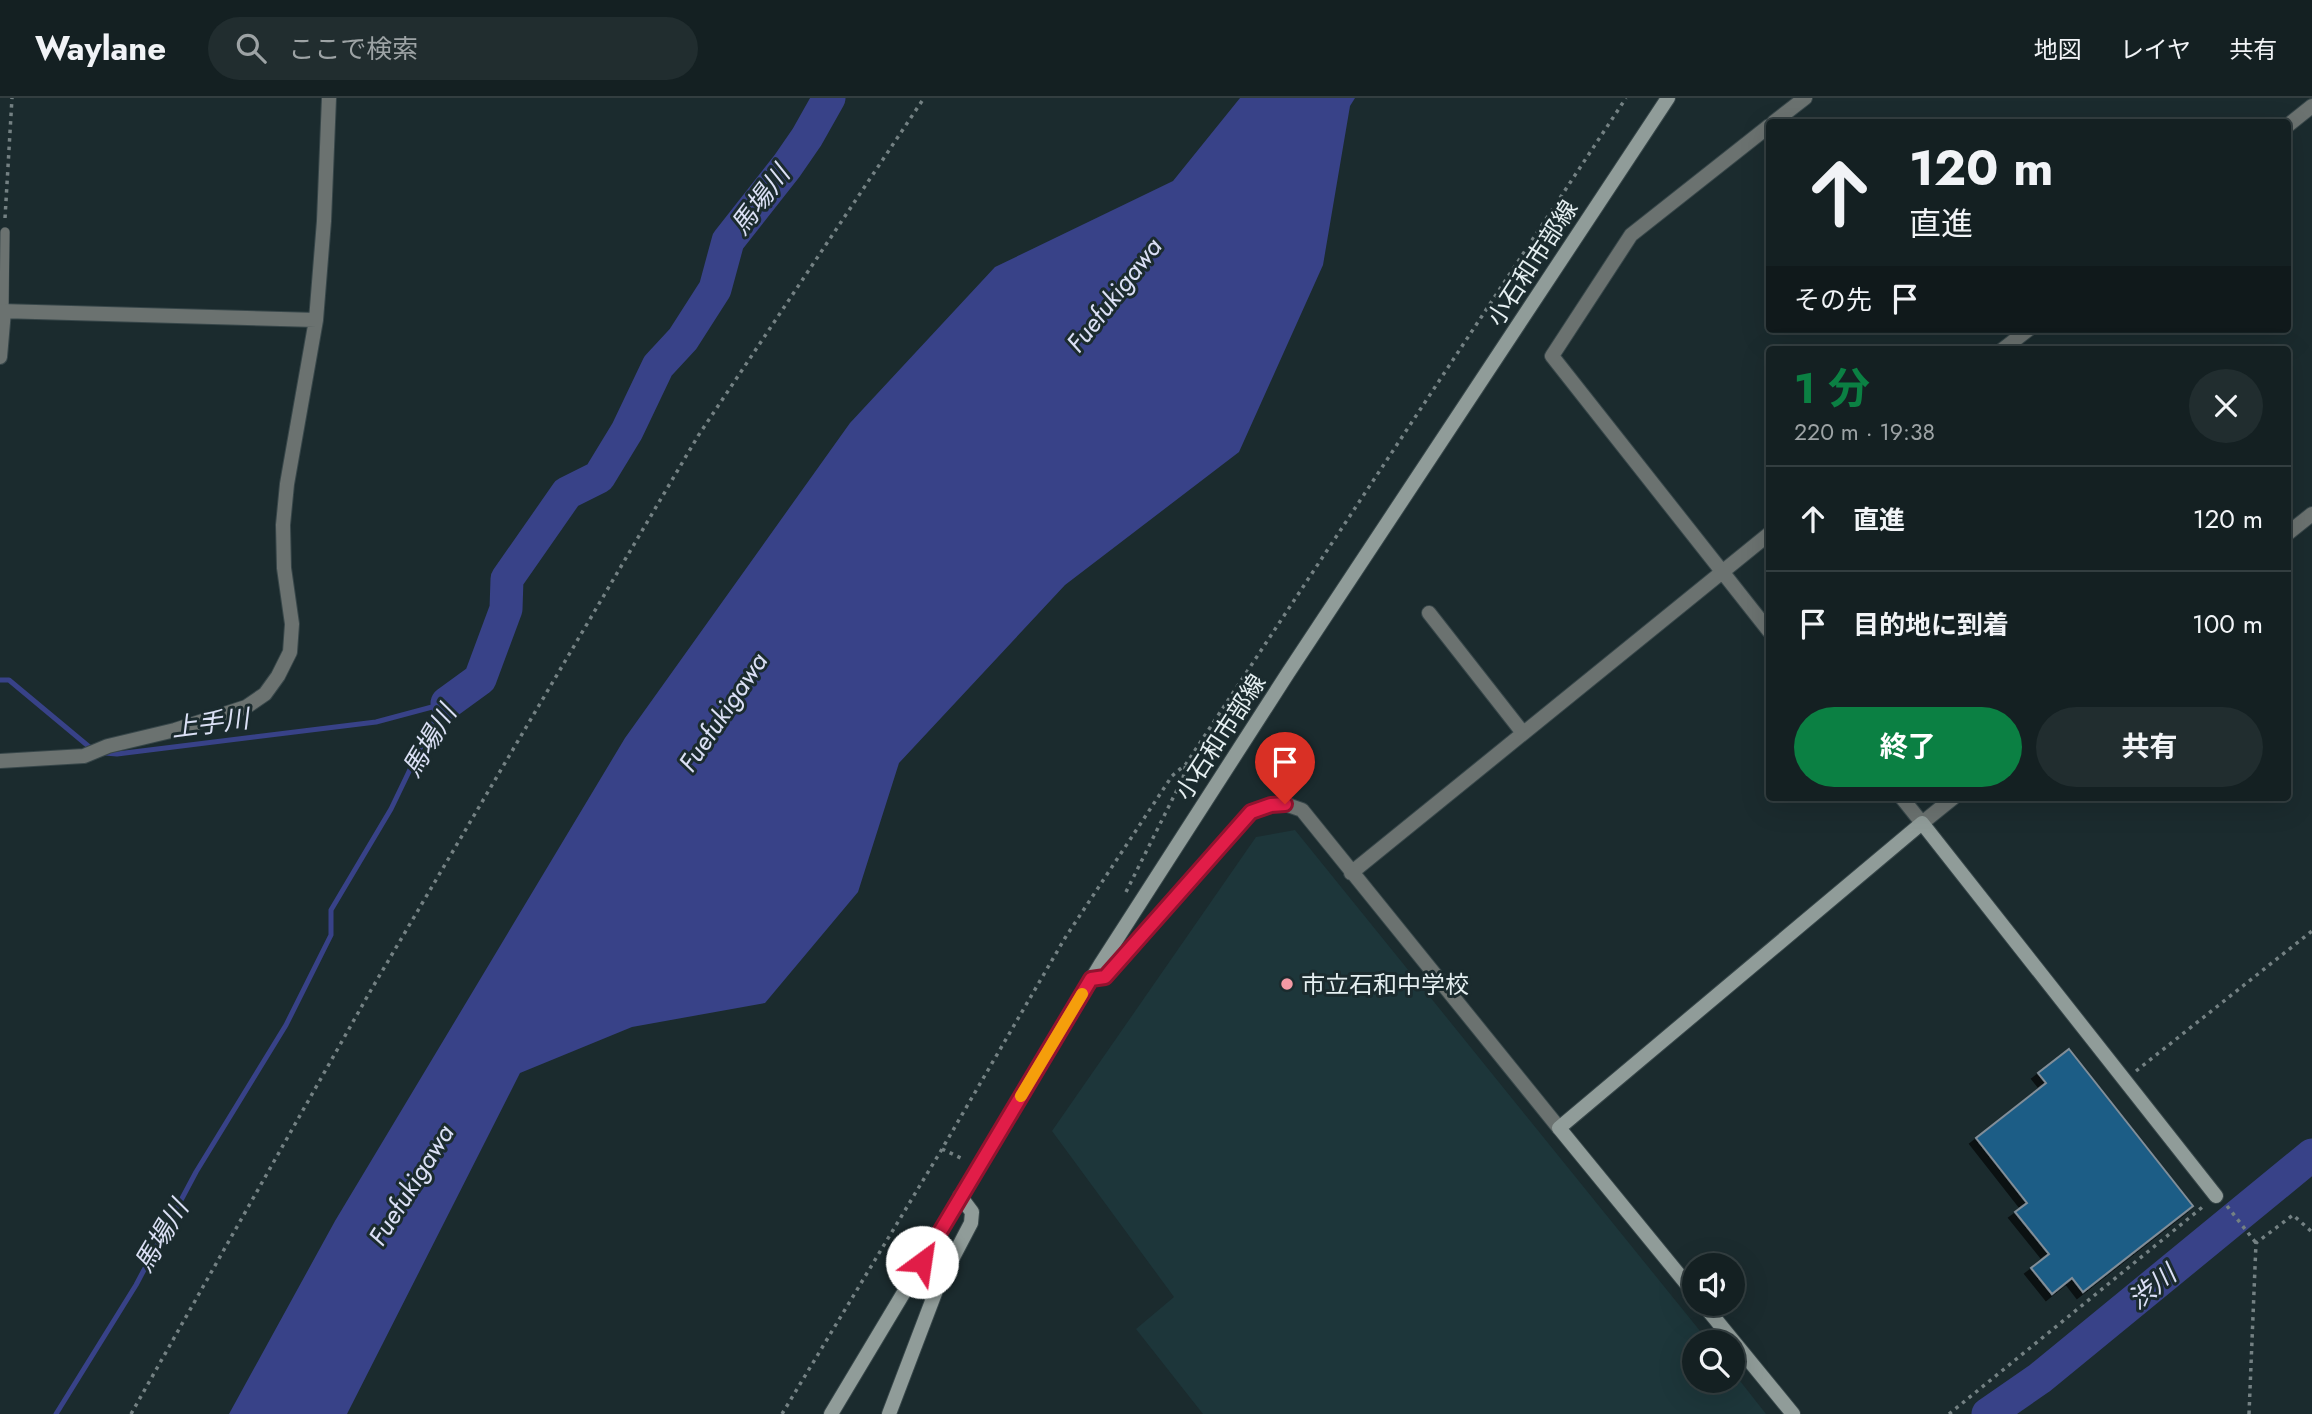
<!DOCTYPE html>
<html lang="ja">
<head>
<meta charset="utf-8">
<style>
  body { margin:0; font-family:Jost,"Noto Sans JP",sans-serif; background:#212d2f; color:#f1f3f6; height:100vh; display:flex; flex-direction:column; font-size:26px; white-space:nowrap }
  * { box-sizing:border-box; margin:0 }
  p { font-size:23px; color:#9da3a5 }
  .icon { flex:none; width:38px; height:38px; fill:none; stroke:currentColor; stroke-width:2; stroke-linecap:round; stroke-linejoin:round }
  .map { position:relative; flex:1; overflow:hidden }
  .drawer { position:absolute; left:1766px; top:248px; width:525px; height:455px; display:flex; flex-direction:column; background:#142022; border-radius:7px; box-shadow:0 7px 28px #0002,0 0 0 2px #333e40 }
  .drawer>* { flex:none }
  .hud { position:absolute; left:1766px; top:21px; width:525px; height:214px; border-radius:7px; box-shadow:0 7px 28px #0002,0 0 0 2px #333e40; background:#142022; color:#f1f3f6; overflow:hidden }
  .tools { position:absolute; left:1682px; top:1155px; display:grid; gap:14px }
  .tools a { display:grid; place-items:center; width:63px; height:63px; border-radius:50%; background:#142022; box-shadow:0 7px 28px #0002,0 0 0 2px #333e40; font-size:35px }
  .pin { position:absolute; display:grid; place-items:center; width:60px; height:60px; color:#fff; margin:-72px -30px; border-radius:50% 50% 50% 0; rotate:-45deg; box-shadow:0 0 7px #0007 }
  .pin .icon { rotate:45deg }
  .me { position:absolute; width:77px; margin:-38px; rotate:31deg; stroke-linejoin:round; filter:drop-shadow(0 0 5px #0008) }
  .turn { display:flex; align-items:center; gap:24px; height:147px; padding:0 28px; font-size:32px }
  .turn .icon { width:91px; height:91px; stroke-width:2.5 }
  .turn b { display:block; font-size:49px; line-height:60px }
  .then { display:flex; align-items:center; height:66px; padding:0 28px; background:#0003; gap:14px; font-size:26px }
  .round { display:grid; place-items:center; flex:none; width:74px; height:74px; border-radius:37px; background:#212d2f }
  .headline { display:flex; align-items:center; justify-content:space-between; height:119px; padding:0 28px }
  h1 { font-size:42px; font-weight:700; line-height:52px; color:#0b8043 }
  .button { display:flex; gap:14px; margin-top:auto; padding:14px 28px }
  .button a { flex:1; height:80px; border-radius:42px; background:#0b8043; color:#fff; font-size:28px; font-weight:700; line-height:80px; text-align:center }
  .button a+a { background:#212d2f; color:#f1f3f6 }
  ul { padding:0; list-style:none }
  li { display:flex; align-items:center; gap:21px; height:105px; padding:0 28px; border-top:2px solid #333e40 }
  li div { flex:1 }
  li b { display:block; font-size:26px }
  li em { font-style:normal }
  header { display:flex; align-items:center; gap:42px; box-sizing:border-box; height:98px; padding:0 35px; background:#142022; border-bottom:2px solid #333e40 }
  header strong { font-size:33px }
  nav { display:flex; gap:38px; margin-inline-start:auto; font-size:24px }
  .search { width:490px; height:63px; background:#212d2f; display:flex; align-items:center; gap:18px; box-sizing:border-box; padding:0 24px; border-radius:38px; color:#9da3a5; font-size:26px }
  .map>svg:first-child { display:block }
  .built { fill:#1d363a }
  .water { fill:#384288 }
  .lines { fill:none; stroke-linecap:round; stroke-linejoin:round }
  .stream { stroke:#384288; stroke-width:5 }
  .river { stroke:#384288; stroke-width:33 }
  .building { fill:#1c5d86; stroke:#818e99; stroke-width:2; filter:url(#shadow) }
  .lane-casing { stroke:#374649; stroke-width:10 }
  .street-casing { stroke:#374649; stroke-width:16 }
  .secondary-casing { stroke:#374649; stroke-width:16 }
  .path { stroke:#748183; stroke-width:3.5; stroke-dasharray:3.5 5; stroke-linecap:butt }
  .lane { stroke:#6b7270; stroke-width:9 }
  .street { stroke:#6b7270; stroke-width:14 }
  .secondary { stroke:#909c99; stroke-width:14 }
  .route-casing { stroke:#92132f; stroke-width:18 }
  .route { stroke:#e11d48; stroke-width:12 }
  .slow { stroke:#f59e0b; stroke-width:12 }
  .poi-dot { fill:#f49aa5; stroke:#1b2b2e; stroke-width:2.5 }
  .labels { text-anchor:middle; dominant-baseline:central; stroke-width:6; stroke-linejoin:round; paint-order:stroke }
  .street-label { font-size:24px; fill:#e5eff1; stroke:#1b2b2e }
  .poi-label { font-size:24px; fill:#e5eff1; stroke:#1b2b2e; text-anchor:start }
  .water-label { font-size:26px; font-style:italic; fill:#dbe0f5; stroke:#1b2b2e }
</style>
</head>
<body>
<header>
<strong>Waylane</strong>
<div class="search"><svg class="icon" aria-label="search" viewBox="0 0 24 24"><circle cx="10" cy="10" r="6"/><path d="M15 15l6 6"/></svg>ここで検索</div>
<nav><a>地図</a><a>レイヤ</a><a>共有</a></nav>
</header>
<div class="map">
<svg width="2312" height="1316" viewBox="0 0 2312 1316">
  <defs>
    <filter id="shadow"><feDropShadow dx="-6" dy="6" stdDeviation="0" flood-color="#0009"/></filter>
  </defs>
  <rect width="100%" height="100%" fill="#1b2b2e"/>
  <!-- built -->
  <path class="built" d="M1295,732l414,512h-15v39h38l1,-9 33,42h-563l-67,-85 38,-32 -122,-166 204,-294z"/>
  <!-- water -->
  <path class="water" d="M1240,0h115l-5,8 -27,159 -84,187 -174,133 -166,178 -41,129 -93,111 -133,24 -112,46 -173,341h-118l106,-193 290,-483 225,-315 145,-156 178,-86z"/>
  <g class="lines">
    <!-- stream -->
    <path class="stream" d="M0,582h9l84,70
      M105,655l12,1 259,-32 71,-19
      M56,1316l80,-129 60,-113 90,-147 45,-90v-25l60,-101 38,-79 18,-27"/>
    <!-- river -->
    <path class="river" d="M447,605l33,-24 26,-70 1,-30 60,-86 32,-16 28,-46 31,-65 25,-27 32,-50 13,-48 59,-75 20,-29 22,-39
      M1988,1316l52,-36 272,-223"/>
  </g>
  <!-- building -->
  <path class="building" d="M2069,951l124,157 -110,86 -11,-14 -20,16 -21,-26 18,-14 -34,-42 12,-9 -51,-65 70,-55 -8,-10z"/>
  <g class="lines">
    <defs>
      <path id="lane" d="M4,213l1,-79
        M1091,881l14,-2 146,-165 20,-7"/>
      <path id="street" d="M1774,24l31,-24
        M1769,28l-138,109 -79,121 217,275
        M2287,28l25,-20
        M0,213l316,9
        M2002,252l27,-21
        M0,259l4,-46
        M2287,436l25,-20
        M1429,515l94,120
        M0,663l84,-5 24,-10 67,-16 71,-23 19,-13 13,-18 12,-24 2,-28 -8,-56 -1,-43 4,-41 29,-164 8,-99 5,-123
        M1902,700l20,25 31,-25
        M1271,707l14,-1 17,6 257,318
        M1351,775l418,-339"/>
      <path id="secondary" d="M1694,1195l-135,-165 363,-305 294,373
        M1703,1206l90,110
        M831,1316l269,-449 188,-292 380,-575
        M889,1316l48,-126 34,-65 1,-11 -12,-16"/>
    </defs>
    <!-- lane casing -->
    <use href="#lane" class="lane-casing"/>
    <!-- street casing -->
    <use href="#street" class="street-casing"/>
    <!-- secondary casing -->
    <use href="#secondary" class="secondary-casing"/>
    <!-- path -->
    <path class="path" d="M5,120l7,-120
      M1126,794l57,-114 3,-14
      M2136,973l176,-140
      M942,1051l23,11
      M2227,1108l29,37
      M131,1316l240,-424 327,-554 226,-338
      M782,1316l160,-265 123,-211 107,-162 14,-12 440,-666
      M1949,1316l256,-209
      M2249,1316l7,-171 37,-28 19,17"/>
    <!-- lane -->
    <use href="#lane" class="lane"/>
    <!-- street -->
    <use href="#street" class="street"/>
    <!-- secondary -->
    <use href="#secondary" class="secondary"/>
  </g>
  <g class="lines">
    <defs>
      <path id="route" d="M922,1164l169,-283 14,-2 146,-165 20,-7 14,-1"/>
    </defs>
    <!-- route casing -->
    <use href="#route" class="route-casing"/>
    <!-- route -->
    <use href="#route" class="route"/>
    <!-- slow -->
    <path class="slow" d="M1021,998l61,-102"/>
  </g>
  <!-- markers -->
  <circle class="poi-dot" cx="1287" cy="886" r="7"/>
  <g class="labels">
    <!-- street labels -->
    <g class="street-label">
      <text transform="translate(1532 165) rotate(-57)">小石和市部線</text>
      <text transform="translate(1220 639) rotate(-57)">小石和市部線</text>
    </g>
    <!-- poi labels -->
    <g class="poi-label">
      <text x="1301" y="886">市立石和中学校</text>
    </g>
    <!-- water labels -->
    <g class="water-label">
      <text transform="translate(760 102) rotate(-53)">馬場川</text>
      <text transform="translate(1114 197) rotate(-52)">Fuefukigawa</text>
      <text transform="translate(723 614) rotate(-56)">Fuefukigawa</text>
      <text transform="translate(210 625) rotate(-7)">上手川</text>
      <text transform="translate(429 643) rotate(-59)">馬場川</text>
      <text transform="translate(411 1087) rotate(-58)">Fuefukigawa</text>
      <text transform="translate(161 1138) rotate(-59)">馬場川</text>
      <text transform="translate(2152 1189) rotate(-39)">渋川</text>
    </g>
  </g>
</svg>
<div class="tools">
<a><svg class="icon" aria-label="sound" viewBox="0 0 24 24"><path d="M4 9h4l5-4v14l-5-4H4zM17 9q2 3 0 6"/></svg></a>
<a><svg class="icon" aria-label="search" viewBox="0 0 24 24"><circle cx="10" cy="10" r="6"/><path d="M15 15l6 6"/></svg></a>
</div>
<div class="pin" style="left:1285px;top:706px;background:#d93025"><svg class="icon" aria-label="arrive" viewBox="0 0 24 24"><path d="M6 21V4h12l-3 4 3 4H6"/></svg></div>
<svg class="me" style="left:922px;top:1164px" viewBox="-20 -20 40 40"><circle r="19" fill="#fff"/><path d="M0-13L10 11 0 6-10 11z" fill="#e11d48"/></svg>
<div class="hud">
<div class="turn"><svg class="icon" aria-label="ahead" viewBox="0 0 24 24"><path d="M12 20V5M6 11l6-6 6 6"/></svg><div><b>120 m</b>直進</div></div>
<div class="then">その先<svg class="icon" aria-label="arrive" viewBox="0 0 24 24"><path d="M6 21V4h12l-3 4 3 4H6"/></svg></div>
</div>
<section class="drawer">
<div class="headline"><div><h1>1 分</h1><p>220 m · 19:38</p></div><a class="round"><svg class="icon" aria-label="close" viewBox="0 0 24 24"><path d="M6 6l12 12M18 6L6 18"/></svg></a></div>
<ul>
<li><svg class="icon" aria-label="ahead" viewBox="0 0 24 24"><path d="M12 20V5M6 11l6-6 6 6"/></svg><div><b>直進</b></div><em>120 m</em></li>
<li><svg class="icon" aria-label="arrive" viewBox="0 0 24 24"><path d="M6 21V4h12l-3 4 3 4H6"/></svg><div><b>目的地に到着</b></div><em>100 m</em></li>
</ul>
<div class="button"><a>終了</a><a>共有</a></div>
</section>
</div>
</body>
</html>
